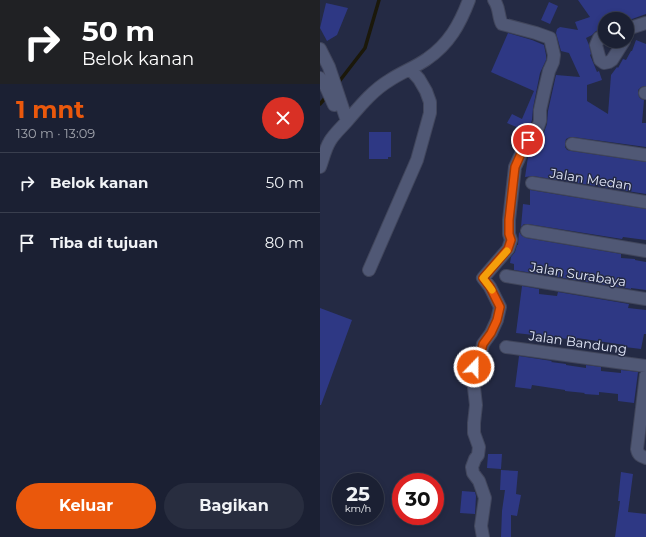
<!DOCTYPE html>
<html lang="id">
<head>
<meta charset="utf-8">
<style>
  body { margin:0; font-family:Montserrat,sans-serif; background:#282d3f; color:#f1f3f6; height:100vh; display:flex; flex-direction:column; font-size:15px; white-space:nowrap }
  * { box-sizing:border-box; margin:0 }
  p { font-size:13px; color:#a0a3ac }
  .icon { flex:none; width:22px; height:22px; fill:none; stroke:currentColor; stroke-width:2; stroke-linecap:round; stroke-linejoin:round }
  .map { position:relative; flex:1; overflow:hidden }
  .sheet { display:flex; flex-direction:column; background:#1b2033; width:320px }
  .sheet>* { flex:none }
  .guide { background:#202124; color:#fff; overflow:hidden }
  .fabs { position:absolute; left:278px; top:12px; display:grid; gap:8px }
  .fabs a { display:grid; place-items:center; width:36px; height:36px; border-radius:50%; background:#1b2033; box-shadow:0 2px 6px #0003,0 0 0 1px #393e4e; font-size:20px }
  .speed { position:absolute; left:12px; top:473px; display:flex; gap:8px; font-size:20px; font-weight:700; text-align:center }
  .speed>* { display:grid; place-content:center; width:52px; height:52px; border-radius:50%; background:#1b2033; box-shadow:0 2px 6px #0003,0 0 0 1px #393e4e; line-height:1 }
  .speed small { font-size:10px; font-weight:400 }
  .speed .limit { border:6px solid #d22; background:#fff; color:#111 }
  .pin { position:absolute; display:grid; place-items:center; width:34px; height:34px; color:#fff; margin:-17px; border:2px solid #fff; border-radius:50%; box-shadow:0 1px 4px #0007 }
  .me { position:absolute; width:44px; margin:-22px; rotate:22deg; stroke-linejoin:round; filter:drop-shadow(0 0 3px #0008) }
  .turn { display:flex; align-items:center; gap:14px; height:84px; padding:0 16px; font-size:18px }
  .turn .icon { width:52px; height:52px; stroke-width:2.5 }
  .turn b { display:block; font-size:28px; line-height:34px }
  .round { display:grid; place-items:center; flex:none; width:42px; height:42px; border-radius:21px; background:#282d3f }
  .headline { display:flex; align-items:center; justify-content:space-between; height:68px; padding:0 16px }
  h1 { font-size:24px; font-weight:700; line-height:30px; color:#ea580c }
  .button { display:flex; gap:8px; margin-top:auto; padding:8px 16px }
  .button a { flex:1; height:46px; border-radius:24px; background:#ea580c; color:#fff; font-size:16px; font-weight:700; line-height:46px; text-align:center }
  .button a+a { background:#282d3f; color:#f1f3f6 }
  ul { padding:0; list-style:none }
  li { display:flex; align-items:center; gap:12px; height:60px; padding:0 16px; border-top:1px solid #393e4e }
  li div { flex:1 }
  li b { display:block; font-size:15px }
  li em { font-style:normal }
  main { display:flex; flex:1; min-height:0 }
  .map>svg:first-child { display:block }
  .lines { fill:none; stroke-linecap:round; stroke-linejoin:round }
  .stream { stroke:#1b180a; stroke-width:3.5 }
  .building { fill:#2e3884 }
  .minor-casing { stroke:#41465c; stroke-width:14 }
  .minor { stroke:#505875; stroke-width:12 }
  .route-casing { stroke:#983908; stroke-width:10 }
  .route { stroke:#ea580c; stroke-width:7 }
  .slow { stroke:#f59e0b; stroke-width:7 }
  .labels { text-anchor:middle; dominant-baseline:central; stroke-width:3; stroke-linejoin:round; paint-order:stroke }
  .street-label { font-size:13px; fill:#e4e9fb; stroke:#242a44 }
</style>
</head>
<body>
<main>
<section class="sheet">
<div class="guide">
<div class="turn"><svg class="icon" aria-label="right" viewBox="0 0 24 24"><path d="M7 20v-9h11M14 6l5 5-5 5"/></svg><div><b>50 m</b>Belok kanan</div></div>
</div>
<div class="headline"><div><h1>1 mnt</h1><p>130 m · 13:09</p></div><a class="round" style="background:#d93025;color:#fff"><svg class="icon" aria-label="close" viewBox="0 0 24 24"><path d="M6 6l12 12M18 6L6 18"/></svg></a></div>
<ul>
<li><svg class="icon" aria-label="right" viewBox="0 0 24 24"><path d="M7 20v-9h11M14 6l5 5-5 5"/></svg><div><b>Belok kanan</b></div><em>50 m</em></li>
<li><svg class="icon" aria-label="arrive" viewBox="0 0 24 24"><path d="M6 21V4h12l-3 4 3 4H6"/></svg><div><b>Tiba di tujuan</b></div><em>80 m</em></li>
</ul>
<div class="button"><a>Keluar</a><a>Bagikan</a></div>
</section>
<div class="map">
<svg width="326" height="537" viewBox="0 0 326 537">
  <rect width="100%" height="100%" fill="#242a44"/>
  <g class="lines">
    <!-- stream -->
    <path class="stream" d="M18,83l27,-35 14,-48
      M0,104l7,-8"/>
  </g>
  <!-- building -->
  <path class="building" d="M258,0h68v14l-14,5h-27v9l-9,3 -4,4 -6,3 3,7 2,9 -1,1 7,17 2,-1 3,9 -15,5v16l21,13 3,-39 6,-8 1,1 5,-9 3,1 5,-9h1l4,-11 10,4v42l-5,1 -3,3v3l1,4 2,2 3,1 -2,23h4v24l-73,-10h-3l-4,2 -1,4v4l2,3 4,1 75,11v32l-113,-18 -8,1 3,-20 6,-13 6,-3 2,-3 5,-14 1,-13 8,-36 24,2 -11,-24 -8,-2 -5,-18 1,-4 3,-2 18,3 -3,-8 15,-5z
    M229,2l9,4 -8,18 -9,-4z
    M6,3l22,5 -11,27 -10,6 -7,-13z
    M188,33l24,7 12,5 2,10v5l-6,13 -7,35 -1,12 -3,9 -3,2 -19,-8 5,-9 10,5 12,-28 -43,-19z
    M49,132h22v25h-3v2h-19z
    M210,190l116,19v31l-23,-3 -1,2 -94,-15h-4l-3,3 2,-23 7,1z
    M199,232l3,4 4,2 95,16v4l14,1v1l11,2v28l-15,-2v1l-117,-19v-6l-4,-1 1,-6 4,-5 2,-7h1z
    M202,286l17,3v5l18,2 1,-4 71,12 -1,4 18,2v24h-2l-3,15 -16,-2v-2l-48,-7v2l-61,-7z
    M0,308l32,12 -31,85h-1z
    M199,356l33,5 -1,1 15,2v1l20,3v-3l15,2v4l20,2v-3l17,2 -4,31 -16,-2v-7l-19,-2v3l-15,-1 1,-1 -20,-2v-1l-33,-5 -1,4 -16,-2z
    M168,454h14l-1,15 -14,-1z
    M181,470l17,1 -2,23 5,1 -4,21 -6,-1v22h-10l1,-26 3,-21h-5z
    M301,472l12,2 -5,38 18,2v23h-31l5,-36h-2z
    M142,491l13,1 1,4 -1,18 -15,-1z"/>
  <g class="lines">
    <defs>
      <path id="minor" d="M307,29l19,-6
        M285,36l-6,2 -3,7 4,15 4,3 5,-1 3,-2 12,-19
        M0,49l9,18 18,54
        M0,78l6,9 8,18
        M325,93h1
        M252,144l74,11
        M0,167c3,-8 5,-18 10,-26 4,-7 12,-14 18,-21 12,-14 25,-30 42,-40 12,-8 26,-13 37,-21 22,-15 33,-35 42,-59
        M212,183l114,19
        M207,231l119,20
        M49,270l48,-110 13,-47v-11l-4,-11 -7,-12 -9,-10
        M186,276l140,23
        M186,347l140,19
        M326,375l-9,74c1,6 4,7 9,9
        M163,537l-2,-11 4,-28 -6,-17 -6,-8 -1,-6 3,-8 3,-4 1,-8 -5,-14v-10l2,-18 -3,-26 1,-12 6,-11 3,-12 8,-11 6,-13 3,-13 -10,-20 -7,-9 25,-29 3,-9 -2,-6v-14l6,-53 13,-28 4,-3 3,-1 5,-14v-11l4,-18 5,-21 4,-9 1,-7 -4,-17 -14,-5 -34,-9c-4,-7 -2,-16 -8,-24"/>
    </defs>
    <!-- minor casing -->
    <use href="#minor" class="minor-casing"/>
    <!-- minor -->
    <use href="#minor" class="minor"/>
  </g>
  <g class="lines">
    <defs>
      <path id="route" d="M154,367l6,-11 3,-12 8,-11 6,-13 3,-13 -10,-20 -7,-9 25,-29 3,-9 -2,-6v-14l6,-53 8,-18 5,-9"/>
    </defs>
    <!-- route casing -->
    <use href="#route" class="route-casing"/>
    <!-- route -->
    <use href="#route" class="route"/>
    <!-- slow -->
    <path class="slow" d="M172,290l-9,-12 24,-27"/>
  </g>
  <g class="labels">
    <!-- street labels -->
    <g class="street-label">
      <text transform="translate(271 179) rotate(9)">Jalan Medan</text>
      <text transform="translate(258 274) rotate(9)">Jalan Surabaya</text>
      <text transform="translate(258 342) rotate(8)">Jalan Bandung</text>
    </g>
  </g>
</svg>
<div class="fabs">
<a><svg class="icon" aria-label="search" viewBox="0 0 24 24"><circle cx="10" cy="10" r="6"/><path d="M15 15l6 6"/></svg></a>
</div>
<div class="speed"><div>25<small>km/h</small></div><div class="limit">30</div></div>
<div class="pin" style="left:208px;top:140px;background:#d93025"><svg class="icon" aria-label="arrive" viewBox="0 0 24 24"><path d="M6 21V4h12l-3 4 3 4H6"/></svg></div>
<svg class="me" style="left:154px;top:367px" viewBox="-20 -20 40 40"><circle r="17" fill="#ea580c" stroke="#fff" stroke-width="3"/><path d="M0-11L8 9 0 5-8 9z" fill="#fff"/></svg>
</div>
</main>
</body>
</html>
